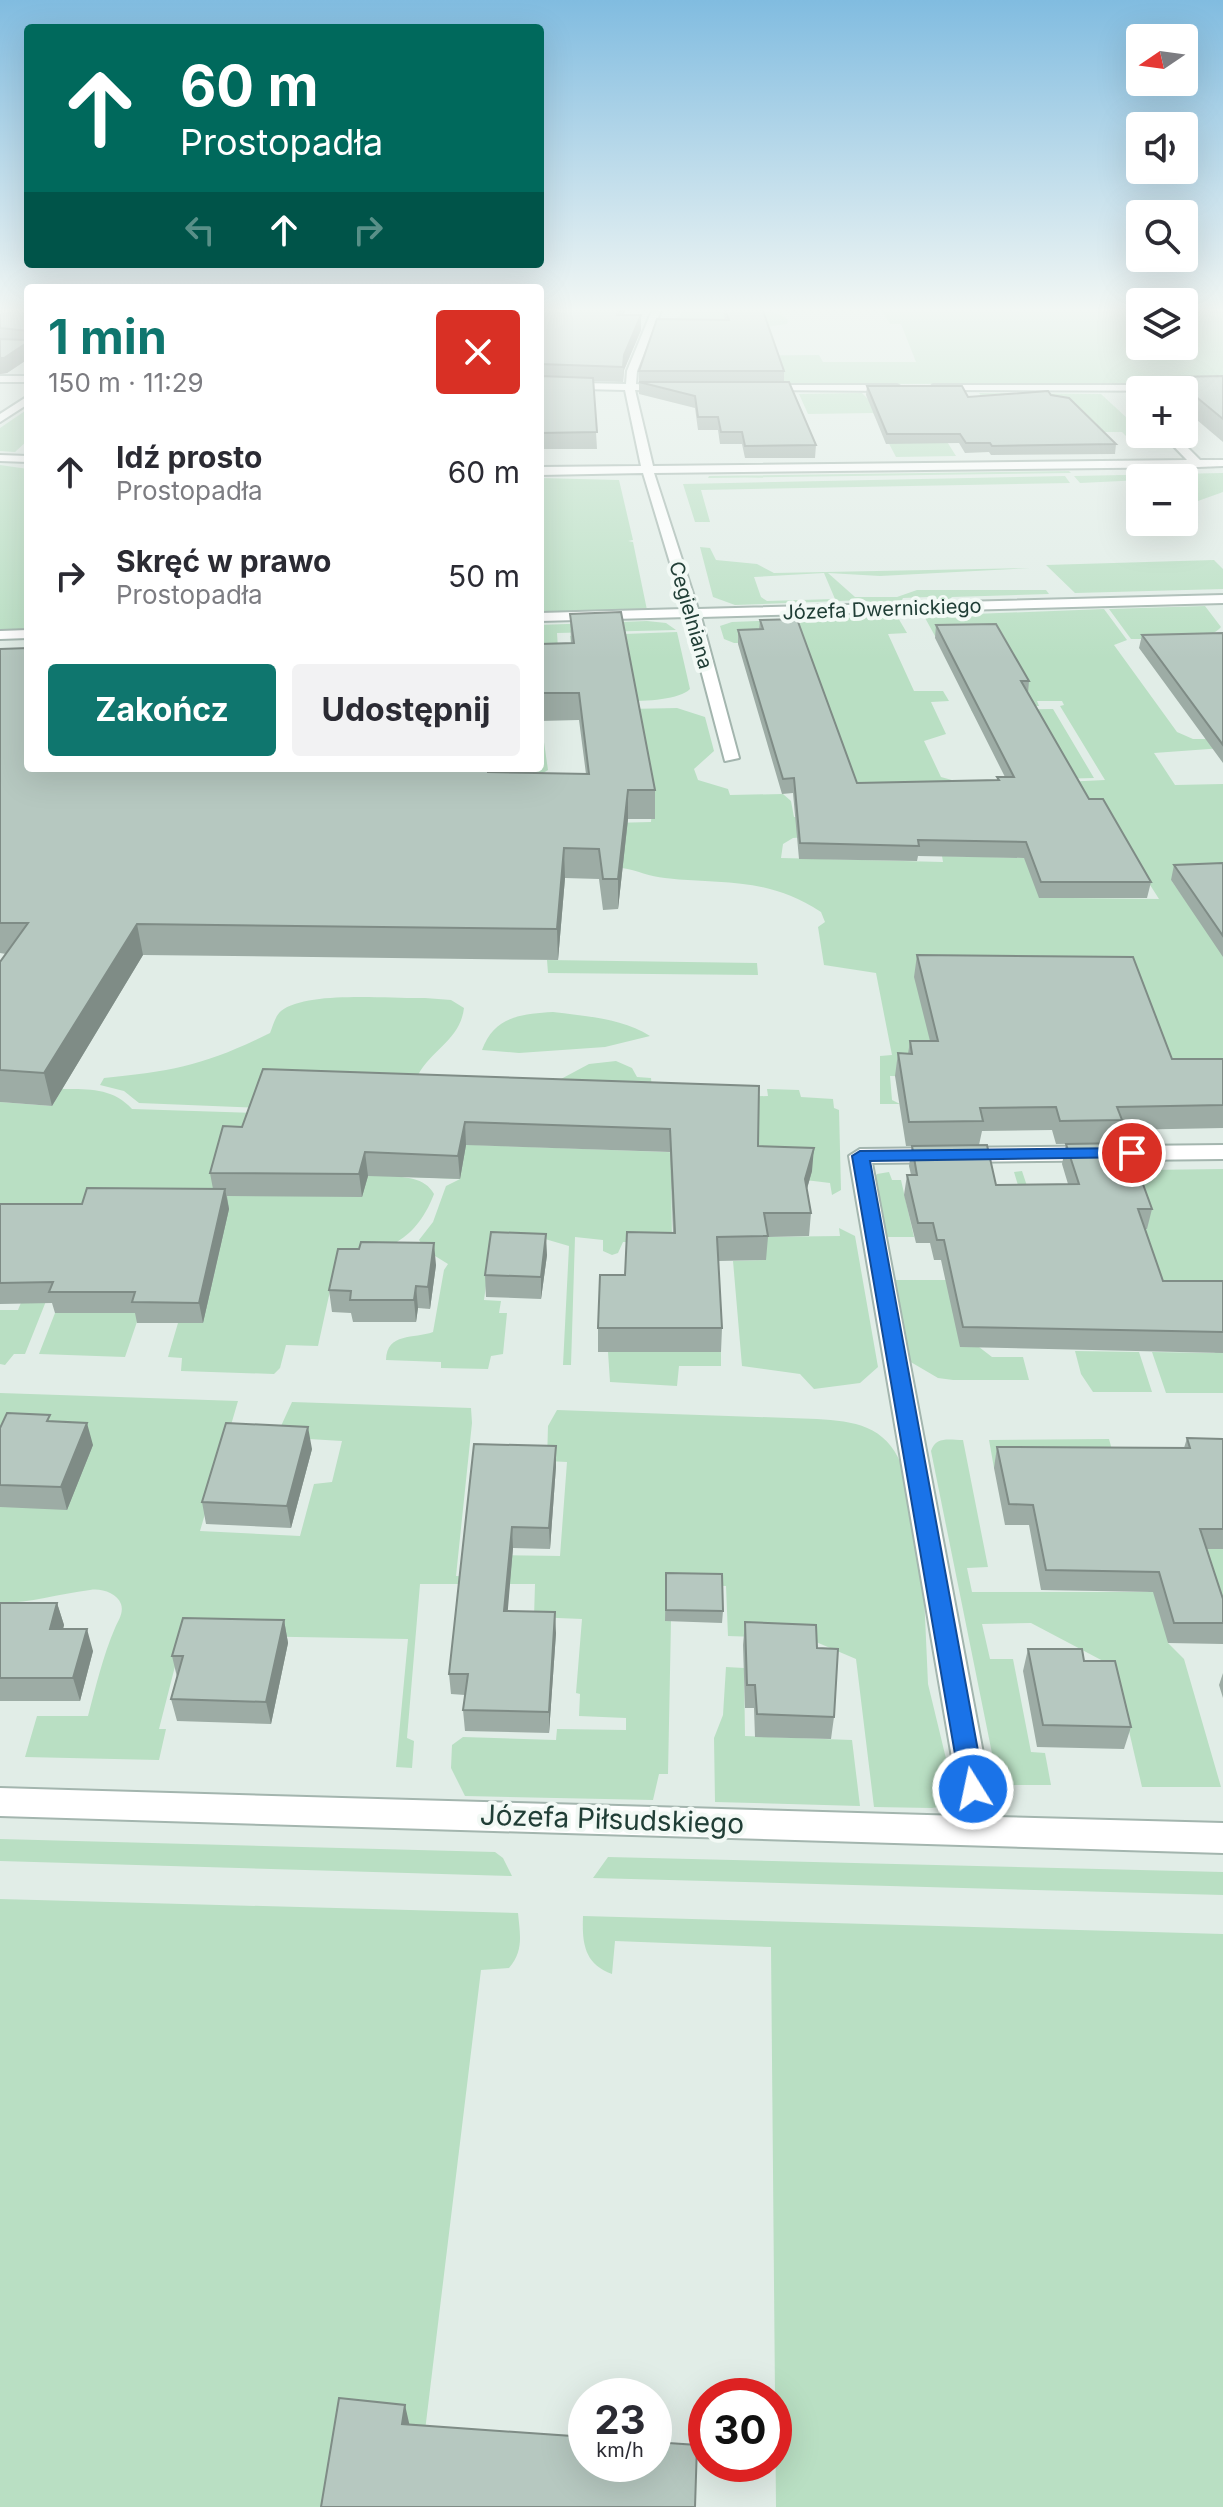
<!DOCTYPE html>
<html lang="pl">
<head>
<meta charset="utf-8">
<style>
  body { margin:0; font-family:Inter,sans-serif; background:#f2f2f3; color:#2b2b33; height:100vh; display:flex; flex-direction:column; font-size:30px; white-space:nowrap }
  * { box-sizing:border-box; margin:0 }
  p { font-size:26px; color:#7c7c81 }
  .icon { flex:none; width:44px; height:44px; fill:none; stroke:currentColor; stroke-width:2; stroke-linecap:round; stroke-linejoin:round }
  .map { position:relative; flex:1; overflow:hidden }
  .panel { position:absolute; left:24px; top:284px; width:520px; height:488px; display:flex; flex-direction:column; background:#fff; border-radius:8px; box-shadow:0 8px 32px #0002 }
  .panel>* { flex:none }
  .hud { position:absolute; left:24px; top:24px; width:520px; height:244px; border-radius:8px; box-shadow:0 8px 32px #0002; background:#00695c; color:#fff; overflow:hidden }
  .needle { width:52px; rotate:257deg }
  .controls { position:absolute; left:1126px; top:24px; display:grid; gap:16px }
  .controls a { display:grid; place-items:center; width:72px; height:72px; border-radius:8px; background:#fff; box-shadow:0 8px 32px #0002; font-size:40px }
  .speed { position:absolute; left:568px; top:2378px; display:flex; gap:16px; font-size:40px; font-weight:700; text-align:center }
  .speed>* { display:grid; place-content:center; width:104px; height:104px; border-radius:50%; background:#fff; box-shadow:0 8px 32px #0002; line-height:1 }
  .speed small { font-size:20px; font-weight:400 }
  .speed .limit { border:12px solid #d22; background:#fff; color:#111 }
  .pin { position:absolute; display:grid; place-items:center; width:68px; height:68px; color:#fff; margin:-34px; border:4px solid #fff; border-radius:50%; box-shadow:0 2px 8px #0007 }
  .me { position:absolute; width:88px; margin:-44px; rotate:350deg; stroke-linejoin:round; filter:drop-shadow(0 0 6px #0008) }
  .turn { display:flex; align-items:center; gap:28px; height:168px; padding:0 24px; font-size:36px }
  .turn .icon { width:104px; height:104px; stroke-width:2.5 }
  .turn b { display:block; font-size:56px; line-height:68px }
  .lanes { display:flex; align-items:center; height:76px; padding:0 24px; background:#0003; justify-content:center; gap:40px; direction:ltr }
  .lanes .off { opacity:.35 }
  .round { display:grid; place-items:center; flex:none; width:84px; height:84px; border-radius:8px; background:#f2f2f3 }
  .summary { display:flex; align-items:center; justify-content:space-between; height:136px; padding:0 24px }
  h1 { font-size:48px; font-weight:700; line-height:60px; color:#0f766e }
  .primary-button { display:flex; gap:16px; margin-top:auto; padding:16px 24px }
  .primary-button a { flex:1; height:92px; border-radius:8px; background:#0f766e; color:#fff; font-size:32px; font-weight:700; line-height:92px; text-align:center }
  .primary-button a+a { background:#f2f2f3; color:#2b2b33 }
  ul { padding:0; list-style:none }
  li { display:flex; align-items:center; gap:24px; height:104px; padding:0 24px }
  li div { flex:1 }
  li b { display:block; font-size:30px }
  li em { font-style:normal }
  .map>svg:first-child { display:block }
  .green { fill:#b9dfc3; fill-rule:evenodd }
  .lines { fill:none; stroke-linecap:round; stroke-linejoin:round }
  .minor-casing { stroke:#a3b5ae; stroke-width:4 }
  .minor { fill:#fff; fill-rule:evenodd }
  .wall { fill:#9daca5 }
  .shaded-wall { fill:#7f8c86 }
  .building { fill:#b6c8c0; stroke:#7f8c86; stroke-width:2 }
  .route { fill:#1a73e8; stroke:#114b97; stroke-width:2 }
  .labels { text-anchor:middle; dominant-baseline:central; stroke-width:8; stroke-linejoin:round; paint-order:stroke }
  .far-street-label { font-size:20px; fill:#203e36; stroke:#f2f9f5 }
  .near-street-label { font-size:28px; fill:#203e36; stroke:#f2f9f5 }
</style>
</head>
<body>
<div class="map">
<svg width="1223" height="2507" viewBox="0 0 1223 2507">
  <rect width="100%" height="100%" fill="#e1ede7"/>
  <!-- green -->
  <path class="green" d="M684,308h38l5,17c19,-8 43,-22 61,-5l-1,4 -22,3 -102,-2 17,-9z
    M880,308h260v38h44v-38h39v76h-578l1,-21 76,-7 97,-1 4,7h93l-15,-38h-11z
    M862,393l7,7 65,21 22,35 -60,1 -23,-44 -65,1 -9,-20z
    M979,393l122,1 39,36v4l10,5h-21l-7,-7h-47l-75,-13z
    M25,411l3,29 -13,12 -15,-1v-23z
    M0,465l28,4v161h-28z
    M1069,471l2,2 -363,5 1,-2z
    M1223,473v19l-39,14v-28l-104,5 -6,-7z
    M1065,476l5,7 -369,7 9,32h-15l-12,-38z
    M540,478l79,2 14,60 -5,1 5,1 14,68 -107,3z
    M700,547l10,1 6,12 41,4 17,9 256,-5 -150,8 -52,-3 27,24h42l20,-7h129l3,4 -97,3 -5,5 -19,-5 -25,1 -3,6 -26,1 -10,-5 -129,5 -22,-8zM824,573l11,26 -68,2 -6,-4 -7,-20z
    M1214,560l9,9v20l-148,4 -29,-28z
    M1205,606l16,21c-17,19 -66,11 -90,12l-22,-30z
    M1104,609l23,31 -13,5 63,87 16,7h30v9l-69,5 21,32 48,-1v94l-52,2 52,74v128l-333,-6 2,24 8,4h-20v-48l12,-1 -16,-82 -52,-8 -6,-38 7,-5 -4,-10c-56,-36 -95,-27 -156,-34 -15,-1 -28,-8 -43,-10l-622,-59v-49l28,8 469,9v-9h43v-54l8,56 -8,5 33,49 78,-2 2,-25 -74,-87 98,-2 28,9 9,34 -20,18 4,11 30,9 2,6 53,-1 8,7 3,16h37l-25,20 -13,1 -10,6 -2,14 162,4 -1,-6 82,2 47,40 88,1 -56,-88 -60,-28 62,-3 -45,-74 4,-1 -2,-4h-25l2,5 -69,1 16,-10 44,-2 -39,-69 -37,10h-19l-11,-20z
    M897,616l10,17 -19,1 26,57h29l6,10 -18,1 15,32 -22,7 17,36 18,5 -155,12 -42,-151h-28l-10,-4 -4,-13 12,-4z
    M647,621l19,2 10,7 -119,3 1,15 -18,8v-31z
    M677,632l13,57c-17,17 -86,11 -112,12l-8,-65z
    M1053,709l41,69 -76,2 -47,-70z
    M547,960l210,3 1,12 -210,-2z
    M425,998l26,2 13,8c-4,32 -32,41 -46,67l-157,33 -122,-5 -15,-12 -24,-6 4,-7c70,-7 102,-13 166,-45 3,-7 5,-17 11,-22 26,-21 111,-12 144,-13z
    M553,1012c31,4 69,6 97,24l-45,11 -86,6 -37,-3c12,-34 40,-36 71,-38z
    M616,1061l16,7 5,9 14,1 2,21 115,-3 -1,-7 32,1 2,7 32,2 1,9 5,2 2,80 -9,5 -2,-12 -159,-19 1,78h-49l-5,11 -6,2 -9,-4v-11l-28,-3 -4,128h-8l6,-119 -24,-7 -53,4 -8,57 17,1 -2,12h8l-4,41 -12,2 -3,13 -47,-1v-6l-55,-2c1,-28 28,-21 47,-28l11,-62 4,-6 -21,-13 -8,-11 14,-18 13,-36 14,-7 -73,-3c17,1 38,1 47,18 -20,52 -52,55 -99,74l-17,78 -32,-1 -6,23 -6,6 -93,-3 1,-13 -14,-1 10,-34 34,-40 8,-35 -135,-45 -60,151h-11l-9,11 -5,-1v-54h18l26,-64 -44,-22v-122l52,4 10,-17c27,0 51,-1 70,20l127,4 103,28 358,13 -159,-75 28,-15z
    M1223,1169v224h-57l-14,-41 63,1 -17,-51 -82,-22 -51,-109z
    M1022,1171l8,24 -51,152 13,10h31l6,23h-76l-15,-2 -29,-17 -18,-81h108l22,-85 -7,-23z
    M889,1172l3,8h9l13,57h-31l-12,-55 6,-8z
    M839,1228l16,8 23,131 -18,16 -46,6 -14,-15 -58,-8 -9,-105 33,-1 -4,-23 78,-1z
    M55,1313h85l-15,44 -86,-3z
    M1075,1351l64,1 13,40h-59l-12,-18z
    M608,1352h113v14h-42l-2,20 -67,-4z
    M0,1393l238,8 -38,130 100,5 14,-52 18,-2 10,-41 -66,-4 16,-35 179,6 1,15 -16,153 34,1 2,-22 68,1 7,-94 -20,-1 1,-35 9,-16 260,9c37,2 69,7 84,45l23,130 4,90 21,87 -1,23 -10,13 -6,1 -58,-1 -18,-148 -47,-20 -81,-3 -2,-50 -60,-2v37h5l-3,153h-9l-6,26 -188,-4 -14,-28 1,-23 11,-8 93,3 1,-11 69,1v-12l-47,-2 1,-22 -4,-1 6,-74 -48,-2 1,-33h-115l-13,154 7,3 -2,27 -16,-1 12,-128 -169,-3 -55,-5 -25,98h7l-7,31 -134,-3 12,-41h51c8,-30 15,-60 27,-88 3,-7 9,-15 6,-24 -4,-11 -20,-16 -31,-14 -32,4 -59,13 -90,13z
    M1109,1439l24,86 90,24v54l-55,40 16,16 37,128h-79l-26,-112 -11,-13 -74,-39 -49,1 8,35h23l18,93 14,1 6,32h-51l-4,-12 -65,-322c5,-15 18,-11 32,-11l25,127 -21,1 5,24h177l-155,-124 -5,-28z
    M726,1667l18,1 1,68 107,4 8,66 -145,-4 -1,-64 9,-23z
    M0,1839l495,13 8,6 9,18 -512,-15z
    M608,1857l615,15v23l-630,-17z
    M0,1899l518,14c2,21 6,38 -9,55l-28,2 -57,469 -20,68h-404z
    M583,1916l640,18v573h-447l-5,-560 -156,-6 -3,33c-28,-10 -30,-31 -29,-58z"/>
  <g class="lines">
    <defs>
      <path id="minor" d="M653,308h9l-25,63 -1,13 38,4 -5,3 -34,-1 18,76 534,-6 -25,-26h12l26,26h23v6l-25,1 -544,6 44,136 525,-14v8l-522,14 38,141 -14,3 -38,-144 -147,4v-8l144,-4 -41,-136 -103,2v-8l101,-1 -16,-76 -85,-2v-6l86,2 1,-13z
        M0,376h28v6h-28z
        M761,385h136l5,3 -5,3 -140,-1z
        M933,385h290v6l-294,-1z
        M28,396v8l-28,18v-8z
        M0,455l28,1v6l-28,-1z
        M28,630v8l-28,1v-8z
        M1223,1145v14l-351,4 123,654 228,6v30l-1223,-37v-28l962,28 -113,-660 11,-7z"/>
    </defs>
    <!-- minor casing -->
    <use href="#minor" class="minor-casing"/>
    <!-- minor -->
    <use href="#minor" class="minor"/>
  </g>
  <!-- wall -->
  <path class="wall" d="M0,308h28v51l-21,14 -7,1z
    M540,308l101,7v15l-17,40 -1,12 -30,-1 4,68h-57z
    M722,308h40l22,63v11h-145v-11l86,-51z
    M1223,376v66l-39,-33v-19h-14l2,-13z
    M639,382h150l27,63 -1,13h-70l-3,-14h-22l-2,-14h-20l-3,-22 -56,-14z
    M867,386l101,11 83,-2 65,49 -1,10 -124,1 -2,-3 -24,1 -6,-10 -73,1 -20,-49z
    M570,614l85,176v29h-27l-10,90 -15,1 -4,-31 -34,-1 -7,82 -415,-5 -91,151 -52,-4v-140l6,-8 -6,-1v-304l28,119 461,4 97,2 -7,-54 -39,1v-77l31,-1z
    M760,620l97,163 140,-3v-3h8l-70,-139 1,-13 93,56 -1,12 61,106 62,83 -4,16h-108l-15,-40 -106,-2 -1,5 -118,-2 -6,-66 -11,1 -44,-150v-14h21z
    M1223,633v130l-84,-115 3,-13z
    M1223,863v94l-52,-77 3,-15z
    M917,955l255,104h51v69l-103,2 -3,13 -61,1 -4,-14 -70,1 -3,14 -73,1 -11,-70 3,-23 10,1 2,-13h20l-16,-64z
    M759,1086l-1,60 54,25 -5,18 4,24 -2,23 -41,1 -2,23 -48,1 4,67 -1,24h-123v-24l27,-53 48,-42 -3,-81 -204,-7 -6,34 -92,-3 -6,21 -135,-1 2,13 -26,114h-66l-2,-10h-80l-3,-10 -52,1v-100h82l131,-15 -3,-16 32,-46z
    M1066,1144l86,65 -5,20h-2l18,52h60v72l-263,-6 -19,-87h-7l-4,-17h-14l-12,-48 3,-20h4l-2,-9 3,-20 84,39 72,-1 -6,-20z
    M547,1255l-6,44 -55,-2 -1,-22z
    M436,1265l-6,44 -12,-1 -2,14h-63l-2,-9 -19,-1 -3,-22z
    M51,1421l42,24 -26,65 -67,-3v-79z
    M1187,1438l36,1v110h-16l16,50v45l-55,-1 -15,-51 -112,-2 -12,-65h-24l-11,-57 3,-21 187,1z
    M474,1444l82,22 -6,83 -37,-1 -6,63 49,22 -7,100 -84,-2 -2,-21 2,-15 -14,-1 -2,-20z
    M312,1449l-21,79 -85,-4 -4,-22z
    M666,1573l57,38 -1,12 -57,-2z
    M0,1603h57l7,22 -1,4 30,22 -13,50h-80z
    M284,1620l4,23 -17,81 -94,-3 -6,-22 6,-22 -5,-21z
    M745,1622l72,26 17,69 -3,22 -76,-2 -1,-29h-9l-2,-63z
    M1028,1649l56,12 47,66 -7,22 -87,-2 -14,-76z
    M1223,1673v25l-4,-13z"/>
  <!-- shaded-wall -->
  <path class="shaded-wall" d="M620,308h7l-10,21v-14z
    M641,315v15l-17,40 -1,12 1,-27z
    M28,342v17l-21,14 -7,1v-16z
    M628,790v29l-10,90v-30z
    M564,848l1,30 -7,82 -1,-31z
    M137,924l6,31 -91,151 -8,-33z
    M465,1122l1,23 -6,34 -2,-23z
    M814,1148l-2,23 -9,31 2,-23z
    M365,1152l3,24 -6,21 -3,-23z
    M225,1189l4,20 -26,114 -4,-20z
    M546,1234l1,21 -6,44v-22z
    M434,1243l2,22 -6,44 -2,-22z
    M416,1286l2,22 -2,14 -2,-22z
    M87,1423l6,22 -26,65 -6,-23z
    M308,1427l4,22 -21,79 -4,-22z
    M556,1446v20l-6,83 -1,-21z
    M512,1527l1,21 -7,84 -2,-21z
    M57,1603l7,22 -7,27 -7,-23z
    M555,1612l1,21 -7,100v-21z
    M284,1620l4,23 -17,81 -5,-22z
    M87,1629l6,22 -13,50 -7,-23z
    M405,2405l5,22 -8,-3z"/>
  <!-- building -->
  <path class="building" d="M0,308h28v23l-28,-3z
    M540,308h80l-3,7h24l-17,40 -1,12 -83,-3z
    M725,308h37l22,63h-145l18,-52 72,1z
    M28,332v10l-24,16h-4v-19l25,1z
    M540,376l53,2 4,54 -57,1z
    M1223,376v43l-51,-42z
    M639,382h150l27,63 -71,1 -3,-14h-21l-3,-15h-20l-3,-21z
    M867,386h95l6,11 80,-6 3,4 18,3 47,46 -124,2 -2,-3h-24l-6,-9h-73z
    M621,612l34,178h-27l-10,89h-15l-4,-30 -35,-1 -7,81 -420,-5 -93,149 -44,-3v-108l28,-39h-28v-274l28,-1v120h460v4l101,2 -10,-81h-39v-49l34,-1 -4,-29z
    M797,619l60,164 142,-3 -2,-3h17l-78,-152 60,-1 33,57h-8l68,118h14l48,83h-110l-15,-40 -108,-2 1,6 -119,-3 -6,-65 -11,1 -45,-149 25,-1 -3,-9z
    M1223,633v112l-81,-110z
    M1223,863v73l-49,-71z
    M917,955l216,2 39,102h51v46l-106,2 5,13 -62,1 -4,-14 -76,1 3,13 -74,1 -11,-69 14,1 -2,-13h28z
    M263,1069l496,17 -1,60 56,2 -9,31 6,34h-47l4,23 -51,1 5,91h-124l2,-53h25l2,-43 48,1 -5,-104 -205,-7 -7,34 -93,-4 -6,22 -149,-1 13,-47 19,1z
    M1128,1143l24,66h-14l25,72h60v51l-260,-5 -19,-87h-7l-4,-17h-15l-11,-48h10l-5,-29 75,-1 9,40 83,-1 -13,-40z
    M87,1188l138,1 -26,114 -67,-1 3,-10h-86l4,-10 -53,1v-79h82z
    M491,1232l55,2 -5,43 -56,-2z
    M361,1242l73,1 -6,44 -12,-1 -2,14h-64l1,-9 -22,-1 9,-41h21z
    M7,1413l43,2 -3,6 40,2 -26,64 -61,-2v-57z
    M226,1423l82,4 -21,79 -85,-4z
    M1187,1438l36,1v90h-23l23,70v24h-49l-15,-51 -113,-2 -13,-65 -24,-1 -12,-57 193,1z
    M474,1444l82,2 -7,82 -37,-1 -8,84 51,1 -6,100 -86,-2 5,-36h-19z
    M666,1573l56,1 1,37 -57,-1z
    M0,1603h57l-7,26h37l-14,49h-73z
    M183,1618l101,2 -18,82 -95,-3 12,-43h-11z
    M745,1622l71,3 1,23 21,1 -4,68 -77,-3 -2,-29h-8z
    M1028,1649h54l2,12h31l16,66 -88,-2z
    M339,2398l66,7 -3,19 184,13v27h68v-22l43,3 -2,62h-374z"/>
  <!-- sky -->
  <linearGradient id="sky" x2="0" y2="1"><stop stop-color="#81bce0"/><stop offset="0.47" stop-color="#f2f7f4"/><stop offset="1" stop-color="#f2f7f4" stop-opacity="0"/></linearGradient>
  <rect width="1223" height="659" fill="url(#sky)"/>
  <!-- route -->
  <path class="route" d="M1132,1148l6,2v7l-268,4 115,628 -3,8 -9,3 -8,-3 -4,-8 -109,-633 8,-5z"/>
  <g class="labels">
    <!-- far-street labels -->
    <g class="far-street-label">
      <text transform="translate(882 609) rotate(-2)">Józefa Dwernickiego</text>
      <text transform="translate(691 615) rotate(74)">Cegielniana</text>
    </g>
    <!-- near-street labels -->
    <g class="near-street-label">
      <text transform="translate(612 1819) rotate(2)">Józefa Piłsudskiego</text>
    </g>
  </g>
</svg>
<div class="controls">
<a><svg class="needle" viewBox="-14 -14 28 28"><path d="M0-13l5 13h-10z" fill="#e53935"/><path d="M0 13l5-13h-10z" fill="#7c7c81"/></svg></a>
<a><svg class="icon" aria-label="sound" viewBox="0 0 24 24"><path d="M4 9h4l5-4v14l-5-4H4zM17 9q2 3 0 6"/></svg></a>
<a><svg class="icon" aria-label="search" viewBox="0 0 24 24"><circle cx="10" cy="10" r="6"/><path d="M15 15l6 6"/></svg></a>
<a><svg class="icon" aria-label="layers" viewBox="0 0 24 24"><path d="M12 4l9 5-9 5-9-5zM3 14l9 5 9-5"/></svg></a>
<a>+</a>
<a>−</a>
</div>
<div class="speed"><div>23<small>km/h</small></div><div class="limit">30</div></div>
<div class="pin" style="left:1132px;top:1153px;background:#d93025"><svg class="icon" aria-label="arrive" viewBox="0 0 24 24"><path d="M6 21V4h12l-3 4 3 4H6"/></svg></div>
<svg class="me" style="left:973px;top:1789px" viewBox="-20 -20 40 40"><circle r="17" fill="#1a73e8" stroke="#fff" stroke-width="3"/><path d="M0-11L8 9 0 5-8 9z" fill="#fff"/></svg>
<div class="hud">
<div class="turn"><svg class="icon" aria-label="ahead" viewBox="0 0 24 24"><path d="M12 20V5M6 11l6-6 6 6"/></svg><div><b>60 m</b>Prostopadła</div></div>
<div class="lanes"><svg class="icon off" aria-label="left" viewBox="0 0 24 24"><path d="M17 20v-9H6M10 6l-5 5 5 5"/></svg><svg class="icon" aria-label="ahead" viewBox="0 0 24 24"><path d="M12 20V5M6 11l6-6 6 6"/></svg><svg class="icon off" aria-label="right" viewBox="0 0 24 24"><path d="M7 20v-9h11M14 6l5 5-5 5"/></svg></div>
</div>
<section class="panel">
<div class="summary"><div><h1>1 min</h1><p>150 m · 11:29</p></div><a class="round" style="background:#d93025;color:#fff"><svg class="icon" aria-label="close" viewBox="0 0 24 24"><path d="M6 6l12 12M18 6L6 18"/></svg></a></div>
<ul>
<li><svg class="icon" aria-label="ahead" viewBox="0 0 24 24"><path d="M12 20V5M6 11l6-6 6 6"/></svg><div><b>Idź prosto</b><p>Prostopadła</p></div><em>60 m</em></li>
<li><svg class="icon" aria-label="right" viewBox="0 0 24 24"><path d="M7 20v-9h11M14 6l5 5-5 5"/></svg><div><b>Skręć w prawo</b><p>Prostopadła</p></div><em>50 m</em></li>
</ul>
<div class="primary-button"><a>Zakończ</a><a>Udostępnij</a></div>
</section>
</div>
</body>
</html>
